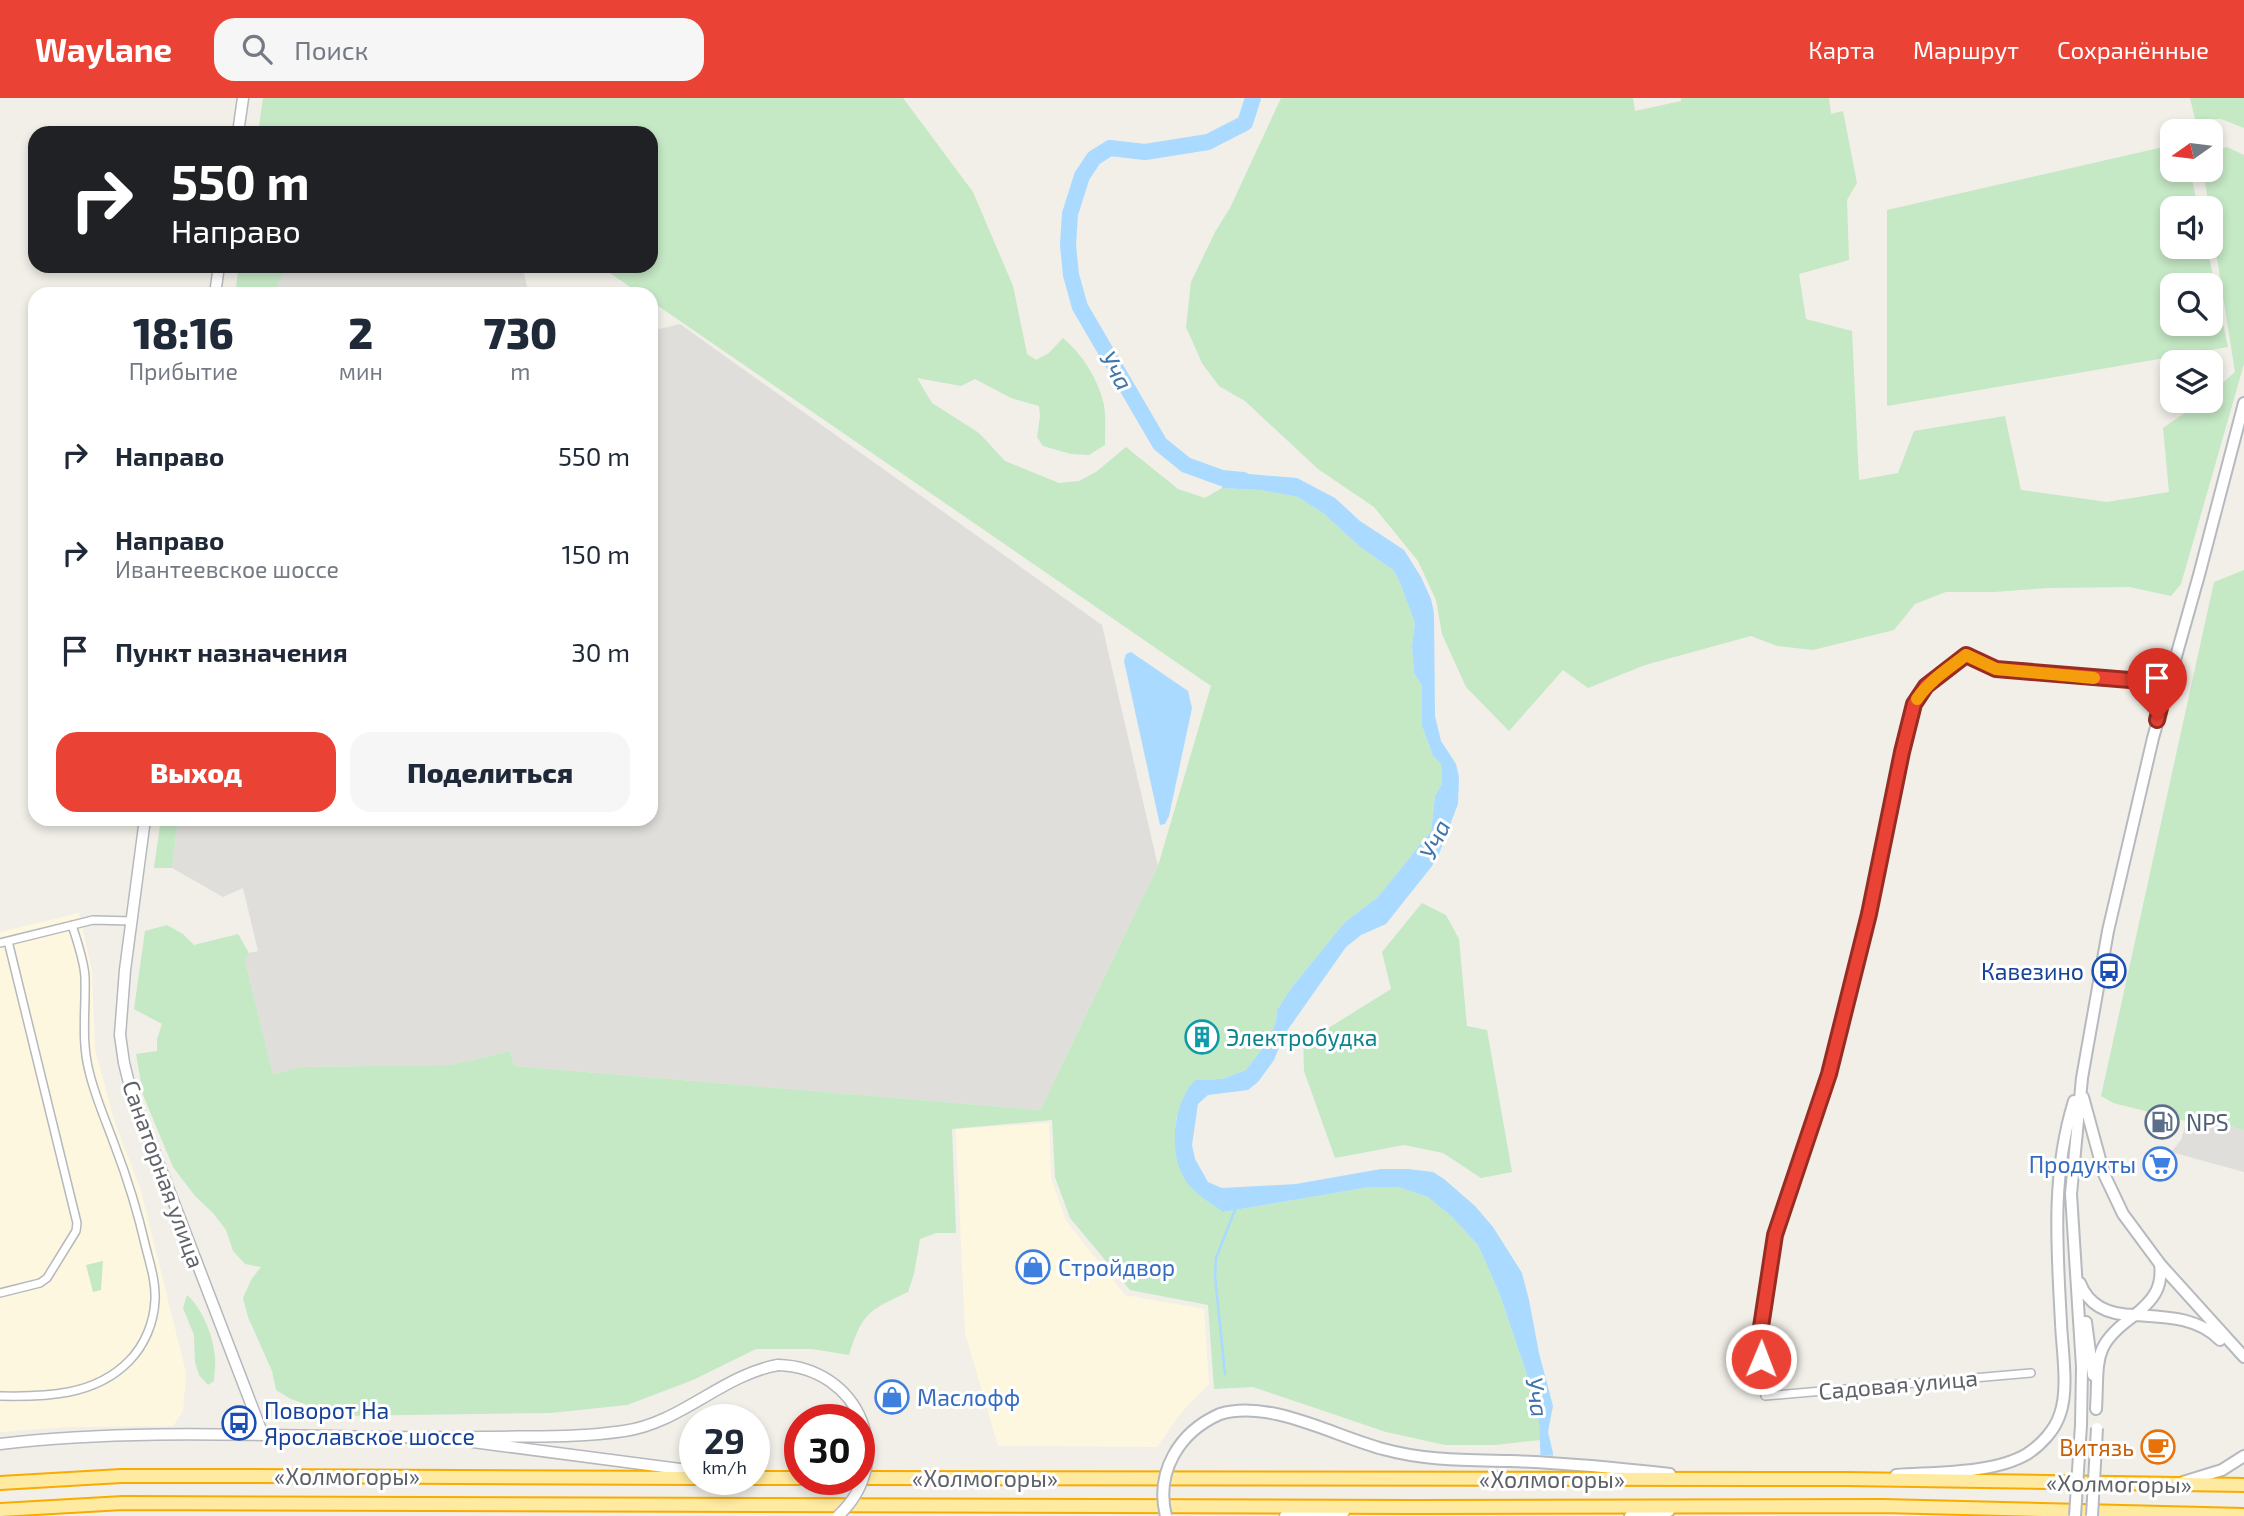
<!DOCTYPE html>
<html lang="ru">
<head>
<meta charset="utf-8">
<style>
  body { margin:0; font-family:"Exo 2",sans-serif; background:#f6f6f7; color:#1f2937; height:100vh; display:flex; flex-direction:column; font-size:26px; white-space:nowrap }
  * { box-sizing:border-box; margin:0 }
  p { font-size:23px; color:#747a83 }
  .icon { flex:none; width:38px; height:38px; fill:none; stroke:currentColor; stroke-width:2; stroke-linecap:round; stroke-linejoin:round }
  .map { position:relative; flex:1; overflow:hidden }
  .panel { position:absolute; left:28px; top:189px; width:630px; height:539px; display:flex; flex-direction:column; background:#fff; border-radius:21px; box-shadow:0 4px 10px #0003 }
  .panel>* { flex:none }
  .top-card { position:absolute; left:28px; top:28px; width:630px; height:147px; border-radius:21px; box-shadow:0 4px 10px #0003; background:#202124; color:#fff; overflow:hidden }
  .needle { width:46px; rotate:256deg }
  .tools { position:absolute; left:2160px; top:21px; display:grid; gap:14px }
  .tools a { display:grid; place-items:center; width:63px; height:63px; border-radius:14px; background:#fff; box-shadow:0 4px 10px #0003; font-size:35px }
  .speed { position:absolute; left:679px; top:1306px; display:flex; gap:14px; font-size:35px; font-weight:700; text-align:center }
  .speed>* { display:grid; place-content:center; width:91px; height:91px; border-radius:50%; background:#fff; box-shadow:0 4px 10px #0003; line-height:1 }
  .speed small { font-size:18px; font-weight:400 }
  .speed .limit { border:10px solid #d22; background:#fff; color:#111 }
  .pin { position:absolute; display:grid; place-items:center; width:60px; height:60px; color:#fff; margin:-72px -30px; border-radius:50% 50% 50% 0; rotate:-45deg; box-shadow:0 0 7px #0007 }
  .pin .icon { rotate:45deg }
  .me { position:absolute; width:77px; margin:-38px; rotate:1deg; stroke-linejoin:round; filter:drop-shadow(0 0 5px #0008) }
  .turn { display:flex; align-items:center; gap:24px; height:147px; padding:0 28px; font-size:32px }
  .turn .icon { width:91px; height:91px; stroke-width:2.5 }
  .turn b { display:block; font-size:49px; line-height:60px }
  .eta { display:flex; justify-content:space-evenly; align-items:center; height:119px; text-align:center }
  .eta b { font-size:42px; font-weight:800; line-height:49px }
  .cta { display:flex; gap:14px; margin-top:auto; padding:14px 28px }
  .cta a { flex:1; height:80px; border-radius:21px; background:#ea4335; color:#fff; font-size:28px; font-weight:800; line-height:80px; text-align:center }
  .cta a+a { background:#f6f6f7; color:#1f2937 }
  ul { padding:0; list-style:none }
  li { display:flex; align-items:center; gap:21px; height:98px; padding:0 28px }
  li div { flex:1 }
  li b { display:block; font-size:26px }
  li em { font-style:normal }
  header { display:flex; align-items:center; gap:42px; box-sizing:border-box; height:98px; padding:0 35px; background:#ea4335; color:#fff }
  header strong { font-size:33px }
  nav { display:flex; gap:38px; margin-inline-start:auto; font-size:24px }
  .search { width:490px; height:63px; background:#f6f6f7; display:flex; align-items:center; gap:18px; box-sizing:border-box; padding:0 24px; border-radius:21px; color:#747a83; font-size:26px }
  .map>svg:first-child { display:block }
  .commercial { fill:#fef7e0 }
  .industrial { fill:#e0deda }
  .green { fill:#c5e8c5; fill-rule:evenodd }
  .water { fill:#aadaff }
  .pier { fill:#f1efe8 }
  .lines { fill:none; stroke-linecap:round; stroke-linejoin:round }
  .stream { stroke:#aadaff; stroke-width:2.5 }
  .river { stroke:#aadaff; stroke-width:16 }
  .minor-casing { stroke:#b5b8bc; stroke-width:10 }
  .tertiary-casing { stroke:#b5b8bc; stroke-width:13 }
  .secondary-casing { stroke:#b6babf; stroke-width:14 }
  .trunk-casing { stroke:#f9ab00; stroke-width:16 }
  .minor { stroke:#fff; stroke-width:7 }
  .tertiary { stroke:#fff; stroke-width:10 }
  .secondary { stroke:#fff; stroke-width:10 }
  .trunk { stroke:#feeaa1; stroke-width:12 }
  .tertiary-bridge-casing { stroke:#b5b8bc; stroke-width:13; stroke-linecap:butt }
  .secondary-bridge-casing { stroke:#b6babf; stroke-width:14; stroke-linecap:butt }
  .tertiary-bridge { stroke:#fff; stroke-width:10 }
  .secondary-bridge { stroke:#fff; stroke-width:10 }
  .route-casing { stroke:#982c22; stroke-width:18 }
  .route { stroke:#ea4335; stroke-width:12 }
  .slow { stroke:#f59e0b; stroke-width:12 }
  .labels { text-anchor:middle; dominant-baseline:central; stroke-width:6; stroke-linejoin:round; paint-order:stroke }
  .transit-label { font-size:23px; fill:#164399; stroke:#fff; text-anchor:end }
  .culture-label { font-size:23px; fill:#0d838f; stroke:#fff; text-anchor:start }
  .service-label { font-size:23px; fill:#4e5e75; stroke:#fff; text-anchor:start }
  .shop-label { font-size:23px; fill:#366cbe; stroke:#fff; text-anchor:start }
  .street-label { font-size:23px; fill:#5f6368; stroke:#fff }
  .food-label { font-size:23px; fill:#c56008; stroke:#fff; text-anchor:end }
  .water-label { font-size:24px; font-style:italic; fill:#4174aa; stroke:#fff }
</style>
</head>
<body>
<header>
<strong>Waylane</strong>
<div class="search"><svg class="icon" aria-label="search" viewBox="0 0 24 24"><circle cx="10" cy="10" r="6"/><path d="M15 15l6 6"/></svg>Поиск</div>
<nav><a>Карта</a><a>Маршрут</a><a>Сохранённые</a></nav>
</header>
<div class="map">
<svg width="2244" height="1418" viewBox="0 0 2244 1418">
  <rect width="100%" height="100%" fill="#f1efe8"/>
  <!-- commercial -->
  <path class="commercial" d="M79,815l13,58 3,78 19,71 27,71 45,182 -3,38 -10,15 -108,1 -65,5v-500z
    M1049,1025l2,55 15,43 59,74 79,14 5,75 -29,30 -23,33 -159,-1 -33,-113 -9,-204z"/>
  <!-- industrial -->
  <path class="industrial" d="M286,168h236l7,28h-255z
    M680,226l422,301 56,241 -118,244 -526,-44 -4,-15 -60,14 -148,2 -29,7 -28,-114 4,-7 9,-2 -15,-63 -20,9 -51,-29 6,-49h473v-488z
    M2188,1019l56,13v42l-73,-20 10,-12z"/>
  <!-- green -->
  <path class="green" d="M263,0h640l70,94 40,94 14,68 9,6 13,-7 14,-15c20,17 35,41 41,67 2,12 1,27 1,40l-16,10 -18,-1 -28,-8 -6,-9 3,-21 -1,-10 -28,-8 -36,-19 -14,7 -44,-8 15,25 47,30 26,28 54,22 20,-2 17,-9 30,-25 52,42 27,9 17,-10 38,2 38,7 25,16 37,34 33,23 6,10 16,43 -3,22 2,28 8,13v40l11,30 8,8 1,20 -7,12 -4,35 -53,66 -33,25 -53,65 -15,23 -1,12 -8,19 -22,29 -24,9 -27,1 -19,39 -1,28 48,65 147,-25h30l28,10 23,19 27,29 22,50 29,86 10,41 1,18 -44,5h-51l-59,-13 -133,-45 -39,2 -6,-84 -78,-15 -60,-72 -15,-41 -3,-57 -100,9 4,104h-20l-16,6 -6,35 -6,18c-39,18 -46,21 -59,63l-37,-6h-56l-63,31 -66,25 -76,8 -213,3 -47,-17 -15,-9 -4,-19 -24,-54 -5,-19 8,-18 10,-13 -16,-3 -12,-13 -7,-21 -13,-17 -18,-17 -22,-29 -30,-72 -7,-41 21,-3v-12l5,-15 -28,-15 11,-78 22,-6 16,9 11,11 44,-11 11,19 -4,7 28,114 28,-7 149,-2 60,-14 4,15 526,44 118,-244 53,-180 -560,-385v-7h-11l-40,-28h51v-133h-393z
    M1281,0h352l2,13 46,-10v-3h148l2,16 12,-3 14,72 -10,17 2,60 -50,14 7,45 46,12 7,149 39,-7 16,-42 91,-15 16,74 86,12 62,-10 -6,-64 39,-27h8v-7l25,-22 -32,-202h7v-18l17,-5 17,8v209l-63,220 -10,12 -41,-9 -82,1 -54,4h-48l-31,12 -21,26 -81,20 -36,-4 -26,-10 -106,29 -57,23 -25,-18 -54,61 -43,-44 -24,-53 -6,-34 -18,-39 -44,-54 -56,-38 -73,-68 -26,-15 -17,-23 -16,-36 5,-45 24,-50 15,-24z
    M2190,0h54v30l-23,-9h-26z
    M2172,47v25h18l8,38h-26v39h35l21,100 -341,59v-196zM2172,187h38v39h-38z
    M239,168h47l-12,28h-39z
    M2244,472v560l-55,-13 -4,4 -72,-18 -12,-7 113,-514z
    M161,721h17l-6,49h-18z
    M1422,805l24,12 13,24 8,87 20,4 25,142 -31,6 -38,-25 -39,-8 -69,13 -31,-87 -1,-40 19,1 69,-43 -9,-37z
    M103,1163l-2,29 -8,2 -7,-27z
    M187,1197c15,13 27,42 28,63 1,7 -1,15 -1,23l-6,4 -9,-10 -4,-13 -1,-27 -11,-27z"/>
  <!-- water -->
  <path class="water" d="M1225,374l72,6 38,20 25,23 44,29 17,27 10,22 3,14 1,103 6,25 15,23 3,13 -1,27 -19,50 -7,12 -46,58 -25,11 -15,12 -62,88 -10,25 -16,22 -10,8 -40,5 -10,9 -6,41 3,14 13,23 14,6 74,-4 85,-15h27l25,3 11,7 31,27 18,21 29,46 7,27 10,53 14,53 -5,26 5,21 3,63h-13l-4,-94 -10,-41 -29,-86 -22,-50 -27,-29 -23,-19 -29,-10h-29l-147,25c-12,-9 -25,-16 -35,-28 -21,-27 -16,-80 7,-104l27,-1 24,-9 22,-29 8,-19 1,-12 15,-23 53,-65 33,-25 53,-66 4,-35 7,-12 -1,-20 -8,-8 -11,-30v-40l-8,-13 -2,-28 3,-22 -16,-43 -6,-10 -33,-23 -37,-34 -25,-16 -38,-7 -38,-2z
    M1131,554l57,39 4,17 -23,108 -4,8 -5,1 -36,-164 2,-7z"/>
  <!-- pier -->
  <path class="pier" d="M1537,1357l20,1 3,60h-20z"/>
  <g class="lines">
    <!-- stream -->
    <path class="stream" d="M1225,1276l-10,-98 1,-18 20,-51"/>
    <!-- river -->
    <path class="river" d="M1243,382l-21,-2 -36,-13 -26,-21 -80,-137 -9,-32 -3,-30 2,-31 12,-38 12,-18 16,-10 35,4 63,-10 37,-19 8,-25"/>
    <defs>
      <path id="minor" d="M0,845l93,-23 39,1
        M0,1195l40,-10 7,-5 29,-47 1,-8 -69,-282
        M2031,1275l-266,23 -6,-56 16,-105 54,-161 40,-160 33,-162 12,-48 12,-18 40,-31 30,14 171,14
        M0,1298c45,1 95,0 129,-35 16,-16 25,-39 26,-61 1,-18 -5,-36 -9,-52 -8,-35 -18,-68 -31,-102 -9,-25 -20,-49 -26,-75 -8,-31 -3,-62 -4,-94 -1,-17 -8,-36 -13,-52"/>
      <path id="tertiary" d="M238,35l5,-35
        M215,196l4,-28
        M145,721l-20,151 -5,65 4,28 7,28 132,344
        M473,1344l222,29
        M0,1346c159,-19 321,-4 481,-7 47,-1 96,1 143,-6 57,-8 98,-56 154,-66
        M1285,1418l59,-4"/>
      <path id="secondary" d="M2083,999l21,77 19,40 37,50 84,93
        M2080,1185c9,24 30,32 55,32 18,-15 28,-27 25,-51
        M2086,1224l7,53
        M2096,1311c3,-50 -5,-63 39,-94 30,2 63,2 85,25
        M1220,1316c50,-15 114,22 163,35 43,12 85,11 128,12 53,2 106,7 159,13
        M2081,1327l1,-58 -11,-173 11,-116 26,-147 45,-193 46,-163 45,-172
        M1896,1377c39,-3 97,-1 131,-21 14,-9 28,-24 33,-40 9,-25 2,-65 1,-91 -4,-76 -10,-148 13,-222
        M2183,1384l39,-12 22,-14
        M1630,1418l39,-5"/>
      <path id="trunk" d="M754,1380h46
        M859,1380l988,1 397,6
        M0,1385l121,-7h112l462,2
        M0,1412l123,-7 1290,4 470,-1 361,9"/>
    </defs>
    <!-- minor casing -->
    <use href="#minor" class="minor-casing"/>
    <!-- tertiary casing -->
    <use href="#tertiary" class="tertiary-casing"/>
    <!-- secondary casing -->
    <use href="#secondary" class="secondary-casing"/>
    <!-- trunk casing -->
    <use href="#trunk" class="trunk-casing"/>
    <!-- minor -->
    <use href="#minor" class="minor"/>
    <!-- tertiary -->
    <use href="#tertiary" class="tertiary"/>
    <!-- secondary -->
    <use href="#secondary" class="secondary"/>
    <!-- trunk -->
    <use href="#trunk" class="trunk"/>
    <defs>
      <path id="tertiary-bridge" d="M778,1267c81,2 121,94 60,151"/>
      <path id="secondary-bridge" d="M1166,1418c-11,-44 13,-84 54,-102
        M2075,1418l6,-91
        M2092,1418l5,-88"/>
    </defs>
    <!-- tertiary-bridge casing -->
    <use href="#tertiary-bridge" class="tertiary-bridge-casing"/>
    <!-- secondary-bridge casing -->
    <use href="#secondary-bridge" class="secondary-bridge-casing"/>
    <!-- tertiary-bridge -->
    <use href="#tertiary-bridge" class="tertiary-bridge"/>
    <!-- secondary-bridge -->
    <use href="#secondary-bridge" class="secondary-bridge"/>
  </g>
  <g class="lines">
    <defs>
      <path id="route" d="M1761,1261l-2,-19 16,-105 54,-161 40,-160 33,-162 12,-48 12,-18 40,-31 30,14 170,14 -9,37"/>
    </defs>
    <!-- route casing -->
    <use href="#route" class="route-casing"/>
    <!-- route -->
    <use href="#route" class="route"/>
    <!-- slow -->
    <path class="slow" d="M1917,601c13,-19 31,-30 49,-44l30,14 98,9"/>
  </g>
  <!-- icons -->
  <defs>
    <symbol id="bus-ring" viewBox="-11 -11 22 22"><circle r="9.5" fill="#fff" stroke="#1a4fb4" stroke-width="1.5"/><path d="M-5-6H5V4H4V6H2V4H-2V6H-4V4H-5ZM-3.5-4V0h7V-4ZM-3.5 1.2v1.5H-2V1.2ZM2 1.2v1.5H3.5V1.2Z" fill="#1a4fb4"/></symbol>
    <symbol id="building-ring" viewBox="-11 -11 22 22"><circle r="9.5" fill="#fff" stroke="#0f9aa8" stroke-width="1.5"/><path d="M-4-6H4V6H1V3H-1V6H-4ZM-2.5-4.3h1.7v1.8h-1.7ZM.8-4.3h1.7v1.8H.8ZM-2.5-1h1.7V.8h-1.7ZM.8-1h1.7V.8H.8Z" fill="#0f9aa8"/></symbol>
    <symbol id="fuel-ring" viewBox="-11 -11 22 22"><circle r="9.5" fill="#fff" stroke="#5c6f8a" stroke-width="1.5"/><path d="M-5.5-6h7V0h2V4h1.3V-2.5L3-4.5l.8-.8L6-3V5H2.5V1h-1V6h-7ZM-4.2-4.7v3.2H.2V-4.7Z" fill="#5c6f8a"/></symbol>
    <symbol id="supermarket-ring" viewBox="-11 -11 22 22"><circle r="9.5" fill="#fff" stroke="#3f7fe0" stroke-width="1.5"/><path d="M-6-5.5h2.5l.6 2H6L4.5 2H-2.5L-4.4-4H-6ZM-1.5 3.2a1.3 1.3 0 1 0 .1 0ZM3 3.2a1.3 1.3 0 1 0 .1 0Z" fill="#3f7fe0"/></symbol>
    <symbol id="shop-ring" viewBox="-11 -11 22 22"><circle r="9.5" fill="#fff" stroke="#3f7fe0" stroke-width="1.5"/><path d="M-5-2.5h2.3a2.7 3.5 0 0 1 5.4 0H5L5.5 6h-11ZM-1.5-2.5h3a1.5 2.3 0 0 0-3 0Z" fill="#3f7fe0"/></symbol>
    <symbol id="cafe-ring" viewBox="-11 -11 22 22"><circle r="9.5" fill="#fff" stroke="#e8710a" stroke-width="1.5"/><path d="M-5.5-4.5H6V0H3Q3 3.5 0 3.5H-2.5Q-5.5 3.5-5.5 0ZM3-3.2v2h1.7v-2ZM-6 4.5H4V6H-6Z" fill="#e8710a"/></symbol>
  </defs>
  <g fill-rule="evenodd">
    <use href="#bus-ring" x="2090" y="854" width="38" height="38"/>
    <use href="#building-ring" x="1183" y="920" width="38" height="38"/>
    <use href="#fuel-ring" x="2143" y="1005" width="38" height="38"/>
    <use href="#supermarket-ring" x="2141" y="1047" width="38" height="38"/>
    <use href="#shop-ring" x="1014" y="1150" width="38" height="38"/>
    <use href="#shop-ring" x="873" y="1280" width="38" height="38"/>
    <use href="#bus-ring" x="220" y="1306" width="38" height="38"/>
    <use href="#cafe-ring" x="2139" y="1330" width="38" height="38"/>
  </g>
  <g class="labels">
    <!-- transit labels -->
    <g class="transit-label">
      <text x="2084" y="873">Кавезино</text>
      <text x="264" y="1312" text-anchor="start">Поворот На<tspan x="264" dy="26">Ярославское шоссе</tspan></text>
    </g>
    <!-- culture labels -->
    <g class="culture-label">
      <text x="1226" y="939">Электробудка</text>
    </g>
    <!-- service labels -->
    <g class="service-label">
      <text x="2186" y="1024">NPS</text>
    </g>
    <!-- shop labels -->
    <g class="shop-label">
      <text x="2136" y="1066" text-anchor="end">Продукты</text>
      <text x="1058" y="1169">Стройдвор</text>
      <text x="917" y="1299">Маслофф</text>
    </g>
    <!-- street labels -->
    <g class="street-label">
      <text transform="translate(164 1076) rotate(70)">Санаторная улица</text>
      <text transform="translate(1898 1286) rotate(-5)">Садовая улица</text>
      <text x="347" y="1378">«Холмогоры»</text>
      <text x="985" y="1380">«Холмогоры»</text>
      <text x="1552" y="1381">«Холмогоры»</text>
      <text transform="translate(2119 1385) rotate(1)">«Холмогоры»</text>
    </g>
    <!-- food labels -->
    <g class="food-label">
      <text x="2134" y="1349">Витязь</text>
    </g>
    <!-- water labels -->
    <g class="water-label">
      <text transform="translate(1117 272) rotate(60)">Уча</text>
      <text transform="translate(1434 741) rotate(-64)">Уча</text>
      <text transform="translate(1538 1299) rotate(81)">Уча</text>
    </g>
  </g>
</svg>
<div class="tools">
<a><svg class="needle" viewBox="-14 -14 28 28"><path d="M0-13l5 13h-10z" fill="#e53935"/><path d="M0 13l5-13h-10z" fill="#747a83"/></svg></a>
<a><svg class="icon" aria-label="sound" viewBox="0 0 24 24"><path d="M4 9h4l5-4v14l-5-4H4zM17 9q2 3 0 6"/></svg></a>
<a><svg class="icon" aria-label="search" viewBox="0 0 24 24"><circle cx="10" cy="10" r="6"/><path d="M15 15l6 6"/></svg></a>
<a><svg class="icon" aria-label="layers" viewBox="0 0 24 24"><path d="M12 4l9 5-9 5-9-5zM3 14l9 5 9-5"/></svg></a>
</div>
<div class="speed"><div>29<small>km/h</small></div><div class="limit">30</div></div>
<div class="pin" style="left:2157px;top:622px;background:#d93025"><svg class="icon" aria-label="arrive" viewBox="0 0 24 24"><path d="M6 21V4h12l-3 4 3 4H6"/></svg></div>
<svg class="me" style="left:1761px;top:1261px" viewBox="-20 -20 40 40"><circle r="17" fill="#ea4335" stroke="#fff" stroke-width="3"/><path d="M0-11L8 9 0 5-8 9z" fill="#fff"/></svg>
<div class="top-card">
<div class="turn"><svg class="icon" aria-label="right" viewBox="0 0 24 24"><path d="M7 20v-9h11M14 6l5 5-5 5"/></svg><div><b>550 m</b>Направо</div></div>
</div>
<section class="panel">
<div class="eta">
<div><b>18:16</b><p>Прибытие</p></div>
<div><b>2</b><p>мин</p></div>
<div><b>730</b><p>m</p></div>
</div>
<ul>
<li><svg class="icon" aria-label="right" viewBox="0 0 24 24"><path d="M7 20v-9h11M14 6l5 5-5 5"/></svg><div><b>Направо</b></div><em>550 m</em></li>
<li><svg class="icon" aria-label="right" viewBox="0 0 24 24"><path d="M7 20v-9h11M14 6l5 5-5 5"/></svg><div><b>Направо</b><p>Ивантеевское шоссе</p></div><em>150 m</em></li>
<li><svg class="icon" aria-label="arrive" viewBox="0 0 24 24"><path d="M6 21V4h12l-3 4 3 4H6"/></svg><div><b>Пункт назначения</b></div><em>30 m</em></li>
</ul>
<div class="cta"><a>Выход</a><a>Поделиться</a></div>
</section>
</div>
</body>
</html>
